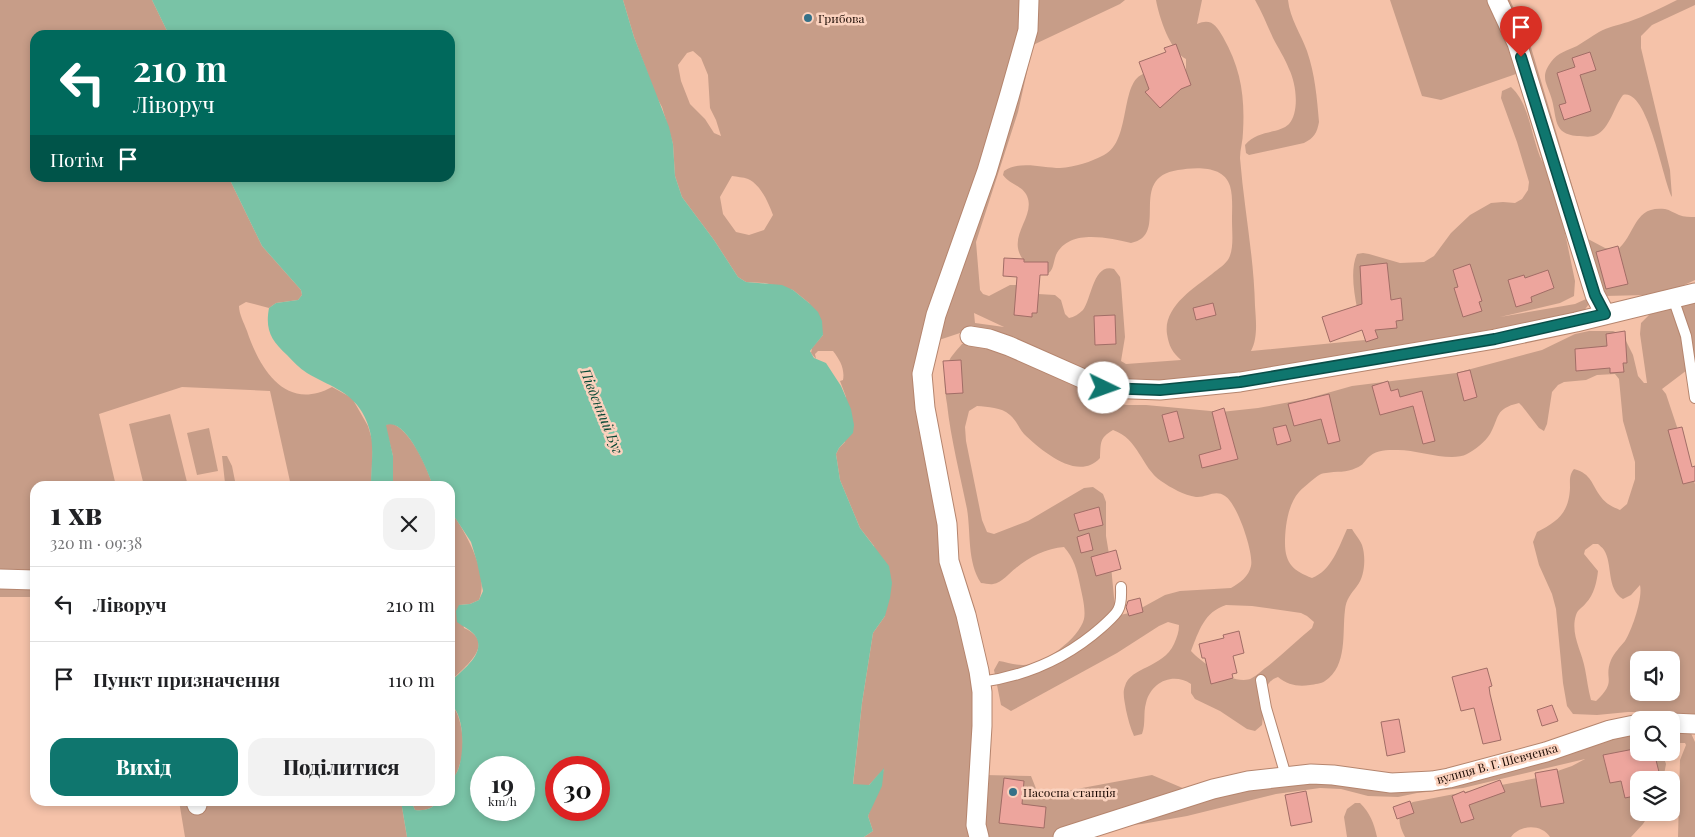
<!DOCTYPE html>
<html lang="uk">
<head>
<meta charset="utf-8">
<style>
  body { margin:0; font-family:"Playfair Display",serif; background:#f2f2f2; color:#202124; height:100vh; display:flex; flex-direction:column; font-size:19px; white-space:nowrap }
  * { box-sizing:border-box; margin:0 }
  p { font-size:16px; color:#757577 }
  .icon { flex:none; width:28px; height:28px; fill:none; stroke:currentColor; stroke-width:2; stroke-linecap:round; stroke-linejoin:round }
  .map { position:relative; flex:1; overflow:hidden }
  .drawer { position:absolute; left:30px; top:481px; width:425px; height:325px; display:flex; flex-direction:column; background:#fff; border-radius:15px; box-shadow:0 2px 8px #0003 }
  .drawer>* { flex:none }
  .guide { position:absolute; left:30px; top:30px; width:425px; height:152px; border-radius:15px; box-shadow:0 2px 8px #0003; background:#00695c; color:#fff; overflow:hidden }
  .tools { position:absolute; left:1630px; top:651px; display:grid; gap:10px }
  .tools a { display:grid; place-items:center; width:50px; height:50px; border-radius:10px; background:#fff; box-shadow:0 2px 8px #0003; font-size:25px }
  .speed { position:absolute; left:470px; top:756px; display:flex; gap:10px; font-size:25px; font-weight:700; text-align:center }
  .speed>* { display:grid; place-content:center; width:65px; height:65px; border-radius:50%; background:#fff; box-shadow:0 2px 8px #0003; line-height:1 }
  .speed small { font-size:12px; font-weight:400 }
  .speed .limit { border:8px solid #d22; background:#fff; color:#111 }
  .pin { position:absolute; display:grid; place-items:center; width:42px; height:42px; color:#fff; margin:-51px -21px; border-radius:50% 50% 50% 0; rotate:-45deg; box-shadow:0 0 5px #0007 }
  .pin .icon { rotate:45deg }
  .me { position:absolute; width:55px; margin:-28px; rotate:93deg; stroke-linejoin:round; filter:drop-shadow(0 0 4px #0008) }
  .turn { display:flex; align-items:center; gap:18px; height:105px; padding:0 20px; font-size:22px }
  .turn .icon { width:65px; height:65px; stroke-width:2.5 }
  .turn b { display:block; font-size:35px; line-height:42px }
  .then { display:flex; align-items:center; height:48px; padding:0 20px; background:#0003; gap:10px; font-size:19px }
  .round { display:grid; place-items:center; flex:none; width:52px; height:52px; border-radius:15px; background:#f2f2f2 }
  .overview { display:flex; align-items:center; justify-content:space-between; height:85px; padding:0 20px }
  h1 { font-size:30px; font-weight:800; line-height:38px }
  .cta { display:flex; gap:10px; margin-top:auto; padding:10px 20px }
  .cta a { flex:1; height:58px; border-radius:15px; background:#0f766e; color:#fff; font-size:20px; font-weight:800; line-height:58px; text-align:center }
  .cta a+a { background:#f2f2f2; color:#202124 }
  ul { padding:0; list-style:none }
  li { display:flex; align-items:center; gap:15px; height:75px; padding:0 20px; border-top:1px solid #e0e0e0 }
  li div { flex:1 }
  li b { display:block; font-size:19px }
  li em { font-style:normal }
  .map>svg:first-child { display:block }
  .green { fill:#c79d88; fill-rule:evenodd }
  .water { fill:#79c3a6; fill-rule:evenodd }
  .building { fill:#eda59d; stroke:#a16d66 }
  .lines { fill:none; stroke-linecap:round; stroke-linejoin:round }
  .service-casing { stroke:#b5856e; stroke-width:12 }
  .minor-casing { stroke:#b5856e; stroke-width:21 }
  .service { stroke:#fff; stroke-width:10 }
  .minor { stroke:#fff; stroke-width:19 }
  .route-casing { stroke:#0a4d48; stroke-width:12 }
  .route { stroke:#0f766e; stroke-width:9 }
  .poi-dot { fill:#357188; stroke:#fbd2be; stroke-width:2 }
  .labels { text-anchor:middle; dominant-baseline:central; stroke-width:5; stroke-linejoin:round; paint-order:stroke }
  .poi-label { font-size:12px; fill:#1c0b04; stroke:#fbd2be; text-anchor:start }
  .street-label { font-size:12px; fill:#1c0b04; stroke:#fbd2be }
  .water-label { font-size:14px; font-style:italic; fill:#074734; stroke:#fbd2be }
</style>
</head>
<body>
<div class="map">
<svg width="1695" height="837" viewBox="0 0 1695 837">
  <rect width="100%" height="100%" fill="#f5c2a9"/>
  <!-- green -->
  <path class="green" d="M0,0h152l17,35h-134v143h194l33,68 39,44 1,5 -4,5 -22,3 -7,5 -23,-6 -7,4c0,8 5,17 8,25 13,39 39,81 85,56l20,11 16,28 5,17 -2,43h-80l-21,-95 -88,-4 -83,27 17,72h-81v111h-35z
    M623,0h401l-2,20 -103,356 53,271 6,190h-114l9,-6 -5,-15 16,-47 -15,16h-16l9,-82 11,-70 12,-17 -11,-70 -14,-18 -20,-48 -4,-26 3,-6 6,-6 1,-45 -6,-16 3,-1c2,-11 -3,-20 -10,-29h-15l-3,3 1,5 -5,-6 1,-5 11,-13 -14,-32 -16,-13 -28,-7 -19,-1 -8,-5 -24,-37 -32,-43 -7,-21 -2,-32 -11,-37 -6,-11 -22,-59zM693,51l8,7 7,17 2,33 6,12 5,16 -7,-3 -9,-14 -15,-15 -9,-23 -3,-16 9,-12zM732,176c5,1 11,1 16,3 13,6 20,23 25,36l-9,15 -15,5 -13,-3 -13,-18 -3,-17z
    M1036,0h89l-5,4 -87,41 -15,67 -42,130 4,48 3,4 6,2 21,-11h9l19,9 17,1 6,5 4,14 4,4c5,-1 10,-4 14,-8 9,-12 10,-47 31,-41l6,8 1,7 4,53 -4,24 5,3 55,-4c-9,-8 -12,-14 -14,-26 -4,-27 27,-46 45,-60 6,-5 14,-10 17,-16 5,-10 3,-26 3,-38 0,-10 1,-24 -2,-34 -6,-21 -35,-19 -52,-16 -52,8 -7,65 -47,73 -22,-5 -62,-15 -75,12 -3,8 -2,16 -10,20 -7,0 -11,-5 -17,-9 -29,-26 8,-47 -2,-70 -4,-10 -18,-12 -24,-21l1,-4c16,-11 39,-3 56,-3 15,-1 31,-6 44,-13 29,-14 14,-80 44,-82 12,-1 26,3 38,4v-18c-16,-8 -27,-42 -30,-59h46l-5,24c14,-6 19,1 26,13 18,32 22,59 20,95 0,9 -3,17 -3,26 4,50 14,99 15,148 1,15 3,32 -4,45l114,-11c-6,-23 -18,-64 -8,-86l6,-1 6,1 31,9 24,-1 10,-6 17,-23 19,-18 21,-12 12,-1 12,1 7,-4 6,-9 1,-8 -12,-40 -16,-44 1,-7 9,-4c20,18 20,53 32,76l-27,-89 -75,26 -19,-4 -32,-96h120l20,44 58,195 17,9 12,2c19,-15 16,-45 48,-41 5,1 9,4 14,6 5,2 11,2 16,2v63l-15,7 -33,8 -43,1 -15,8 -6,8 -13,3 -349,64 -68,4 -51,-3 -130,-51 -36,12zM1564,228l22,71 -11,5 -75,13 60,-14 14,-7 1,-15zM974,313l30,14 -29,-4z
    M1255,0h33c2,19 13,34 19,51 8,23 10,47 12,71 -2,11 -5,16 -15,21l-55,12 -3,-2 -1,-8c12,-15 34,-11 44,-21 11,-13 7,-41 0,-55 -4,-11 -11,-21 -16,-31 -6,-13 -11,-26 -18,-38z
    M1677,0h18v5l-43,20 -11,11v12l29,122 2,27c-9,-16 -24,-109 -49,-102 -9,11 -13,34 -27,40 -6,3 -13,1 -19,1 -24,-2 -20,-18 -25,-36 -4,-16 -13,-22 -1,-38 6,-9 17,-12 26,-16 8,-5 15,-10 22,-14 9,-5 19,-7 29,-10 17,-6 33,-14 49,-22z
    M1695,301v63l-33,25 4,5 11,33 18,57v230l-39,-2h-28l-31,3 -24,-1 -6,-8 -4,-23 -7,-74 -4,-15 -13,-29 -6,-23 4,-10c20,-10 32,-19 33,-44 0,-7 -1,-13 4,-19 18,5 17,15 27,28 5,7 12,10 19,13l7,-6 8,-25v-17l-12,-41 -4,-42 -4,-5 -18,1 -11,5 -22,2 -6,3 -6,7 -5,32 -3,7 -5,-3 -17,-22 -3,-3c-25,6 -19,14 -29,31 -5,8 -15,16 -23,20 -17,9 -51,-5 -71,-4 -9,0 -19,0 -26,6 -5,4 -7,10 -14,12 -9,5 -20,3 -30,5 -6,0 -11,5 -16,9 -3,3 -8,6 -11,10 -11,12 -14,35 -14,51 0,21 9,28 27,35 19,-7 27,-31 35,-49h5c3,5 8,11 10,16 4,12 3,31 -5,41 -6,8 -11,13 -12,24 -3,22 3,56 -20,71 -4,3 -10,3 -15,4 -12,2 -22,0 -32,-8 -19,6 -13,32 -16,48l-7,6 -8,-2 -27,-18 -25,-12 -4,-6v-9c-18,-12 -40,-2 -45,19 -3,10 0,20 -4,31l-8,2c-4,-9 -6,-17 -8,-26 -1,-8 -4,-17 -1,-24 5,-19 38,-18 49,-42 3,-7 5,-12 5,-19l-11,-3 -9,4 -42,27 -106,58 -10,-6 -7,-35 5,-9c7,1 15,4 23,4 20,1 57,-26 62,-46 2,-10 -2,-24 -4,-34 -3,-15 -6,-27 -16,-38 -17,1 -35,10 -48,21 -7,5 -14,15 -23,16 -3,1 -8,-1 -12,-1 -14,-21 -10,-50 -14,-74 -7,-35 -16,-69 -20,-105 -2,-12 -4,-26 0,-38 2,-8 9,-15 15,-22l11,-1 22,7 118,52 13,3h20l75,7 37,-4 48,-9 46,-13 104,-13 86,-23 33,-16 14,-3h24l10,4 10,20 5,21 6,7h3l-7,-49 1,-11 9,-9zM977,406c11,1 24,1 33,9 6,5 9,13 14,19 18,17 54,48 76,24 1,-15 -1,-20 13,-28 26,9 28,37 48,51 10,7 23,14 35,16 10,1 19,-8 29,-1 12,7 29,57 26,70 -2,10 -11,17 -20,22l-51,3 -15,4 -31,17 -14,3 -5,-7 -4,-42 -5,-30v-34l-3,-8 -10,-7 -9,1 -56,33 -34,13 -7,-2 -5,-12 -16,-79 -1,-14 4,-16zM1593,544h5c2,2 4,3 6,6 9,14 2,39 19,49l8,-4 9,-10c3,13 -8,45 -15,56 -5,6 -11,12 -14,19 -8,20 7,20 -15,41l-5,-1c-3,-11 -4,-21 -6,-31 -3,-18 -15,-35 -9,-54 2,-6 6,-7 10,-12 8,-8 11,-22 12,-32l-14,-17 1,-4zM1226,605l26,1 49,7 6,3 7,6 -2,6c-15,12 -29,26 -44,38 -5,3 -10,9 -16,12 -16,9 -50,-15 -61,-27 8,-20 13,-39 35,-46zM1639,660h32v32h-32z
    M170,414l18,72h-44l-15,-62z
    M391,423c20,7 36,44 42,63h-40v-30l-8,-31z
    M209,428l9,43 -21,4 -10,-42z
    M222,456h5l5,10 4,20h-12l1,-3z
    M450,510c15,21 40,64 29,90l-9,4 -11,1 5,23c34,15 0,39 -14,54z
    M450,704c11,7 15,39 12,52 -2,10 -6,20 -12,29z
    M1671,727l19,4 5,11v95h-17l2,-77 6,-15 -1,-2h-14z
    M1639,729v23l23,1 4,11 -3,16h-24v32l11,1 -7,11 -12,13h-81c-8,-13 -30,-13 -39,0h-106c-8,-15 -9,-28 8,-35l124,-24 35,-12 13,-7 -122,29 -46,5 -19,4 -30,-1 -27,-7 -21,-1 -44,6 -89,22 -45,8 -36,3 165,-47 111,6z
    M984,775l47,1 8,20 113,-21 40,17 -140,45h-65l-6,-21z
    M179,801h222l6,36h-222z
    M411,801h28c-8,8 -13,10 -24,9z
    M1355,803h5c10,10 14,20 17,34h-30l-3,-20 3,-8z"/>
  <!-- water -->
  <path class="water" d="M152,0h471l11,37 35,90 4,17 2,32 7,21 32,43 24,37 8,5 36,3 11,5 16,13 9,9 4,9 1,14 -13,16 4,7 12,5 15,23 10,23 3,16 -1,8 -14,15 -3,6 4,26 20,48 29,38 3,17 -2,15 -5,18 -12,17 -11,70 -9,81 16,1 15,-17 -2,18 -14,30 5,15 -9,6h-457l-6,-36h10l4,9c11,1 16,-1 24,-9h11c0,-5 -1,-11 0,-16 2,-6 7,-11 9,-18 5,-15 6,-53 -9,-63v-22c11,-11 36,-28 26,-45 -4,-7 -13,-10 -19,-15l-1,-11 3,-6 11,-1 9,-4 4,-9 -6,-29 -6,-20 -21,-32v-24h-17c-5,-15 -27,-69 -47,-61l7,31v30h-22c0,-28 6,-48 -9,-74 -12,-21 -35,-27 -55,-39 -8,-5 -14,-12 -20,-18 -16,-15 -22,-25 -18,-47l7,-5 22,-3 4,-5 -1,-5 -39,-44 -33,-68h221v-143h-281zM481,768h43v42h-43zM556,768h43v42h-43z"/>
  <!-- building -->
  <path class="building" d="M1176,44l15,41 -10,4 -21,19 -15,-16 4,-3 -10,-27 27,-10 -2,-4z
    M1590,52l6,18 -16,5 11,36 -27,9 -5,-15 7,-2 -9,-30 18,-6 -3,-9z
    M1618,246l10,38 -22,5 -10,-37z
    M1004,258l20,1v3h24v13h-8l-3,38h-5v4l-18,-2 3,-38 -14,-1z
    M1387,263l4,37 10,-2 2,22 -7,1 1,7 -22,2 3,8 -12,4 -4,-12 -32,12 -8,-25 40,-13 -2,-38z
    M1470,264l12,37 -3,1 3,9 -19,6 -9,-29 4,-1 -5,-17z
    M1548,270l6,18 -23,9 1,5 -16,5 -8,-27 16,-5 1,3z
    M1213,303l3,12 -20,5 -3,-12z
    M1115,315l1,29 -21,1 -1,-29z
    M1625,331l2,32h-4l1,9 -14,1v-5l-34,3 -1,-22 32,-3 -1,-12z
    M961,360l2,33 -17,1 -3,-33z
    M1470,370l7,27 -13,4 -7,-28z
    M1388,381l3,10 7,-2 2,8 22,-6 13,50 -12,3 -10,-38 -33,9 -8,-29z
    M1329,394l11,47 -12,3 -7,-25 -27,7 -6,-22z
    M1224,408l14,51 -36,9 -3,-13 22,-6 -9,-37z
    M1177,411l7,27 -15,4 -7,-27z
    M1286,425l5,16 -14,4 -4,-17z
    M1682,427l10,40 3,-1v15l-12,3 -15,-54z
    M1099,507l4,18 -24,6 -5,-17z
    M1089,533l4,17 -12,3 -4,-16z
    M1116,550l5,19 -25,7 -5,-19z
    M1140,598l3,14 -14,4 -3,-9 2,-6z
    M1239,631l5,22 -11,3 4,17 -5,1 1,4 -22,6 -6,-26h-3l-3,-14 25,-6 -1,-3z
    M1487,668l5,18 -3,1 1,7 11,46 -18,4 -9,-36 -13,3 -9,-34z
    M1552,705l6,16 -16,5 -5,-16z
    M1399,719l6,33 -18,4 -6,-34z
    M1639,748v4h15l7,28h-22v15l-14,3 -4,-17 -11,2 -7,-28z
    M1557,769l7,34 -23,4 -6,-34z
    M1004,778l20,3 -2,23 24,3 -2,21 -45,-5z
    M1500,780l5,12 -36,13 5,14 -13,4 -9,-27 12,-5 1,2z
    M1306,791l6,31 -21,4 -6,-31z
    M1410,801l4,12 -17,6 -4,-12z"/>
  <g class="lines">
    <defs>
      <path id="service" d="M1673,298l13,38 9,62
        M1261,680l5,28 20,68
        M981,682c45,-6 87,-25 121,-55 5,-5 13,-11 16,-17 4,-7 3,-16 3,-23"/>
      <path id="minor" d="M1497,0l20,43 78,252 10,19
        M970,336l19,3 20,7 95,42 56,2 80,-8 255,-43 81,-17 119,-29
        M0,579l35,1
        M1671,723l24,1
        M196,801l1,4
        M979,837l-3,-12 6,-99v-34l-3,-21 -13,-56 -17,-54 -2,-37 -22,-116 -3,-34 14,-59 51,-144 22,-74 19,-67 1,-30
        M1063,837l150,-48 35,-8 63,-7 22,1 58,8 41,-2 17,-3 97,-26 64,-22 29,-6"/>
    </defs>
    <!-- service casing -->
    <use href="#service" class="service-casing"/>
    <!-- minor casing -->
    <use href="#minor" class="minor-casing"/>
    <!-- service -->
    <use href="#service" class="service"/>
    <!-- minor -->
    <use href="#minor" class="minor"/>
  </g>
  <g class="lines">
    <defs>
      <path id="route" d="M1104,388l56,2 80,-8 255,-43 110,-25 -10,-19 -74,-238"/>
    </defs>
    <!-- route casing -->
    <use href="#route" class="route-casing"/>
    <!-- route -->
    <use href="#route" class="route"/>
  </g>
  <!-- markers -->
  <g class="poi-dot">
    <circle cx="808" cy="18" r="5"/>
    <circle cx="1013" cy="792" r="5"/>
  </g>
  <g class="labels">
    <!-- poi labels -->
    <g class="poi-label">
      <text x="818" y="18">Грибова</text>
      <text x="1023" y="792">Насосна станція</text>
    </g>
    <!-- street labels -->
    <g class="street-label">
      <text transform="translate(1497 763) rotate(-15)">вулиця В. Г. Шевченка</text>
    </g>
    <!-- water labels -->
    <g class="water-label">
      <text transform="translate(602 411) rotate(68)">Південний Буг</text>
    </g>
  </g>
</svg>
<div class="tools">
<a><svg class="icon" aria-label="sound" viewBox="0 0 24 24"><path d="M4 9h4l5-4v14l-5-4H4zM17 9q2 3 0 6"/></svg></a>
<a><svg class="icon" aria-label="search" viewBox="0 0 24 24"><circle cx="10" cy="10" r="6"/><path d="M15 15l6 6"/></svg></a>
<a><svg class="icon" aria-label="layers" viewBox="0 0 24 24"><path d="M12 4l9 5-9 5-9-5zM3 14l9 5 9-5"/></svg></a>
</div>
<div class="speed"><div>19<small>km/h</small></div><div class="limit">30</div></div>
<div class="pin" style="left:1521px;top:57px;background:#d93025"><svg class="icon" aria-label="arrive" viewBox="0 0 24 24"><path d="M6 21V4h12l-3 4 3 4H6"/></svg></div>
<svg class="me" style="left:1104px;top:388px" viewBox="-20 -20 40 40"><circle r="19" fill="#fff"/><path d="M0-13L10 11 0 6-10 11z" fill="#0f766e"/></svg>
<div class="guide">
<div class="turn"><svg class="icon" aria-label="left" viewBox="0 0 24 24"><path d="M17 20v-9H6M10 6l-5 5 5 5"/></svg><div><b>210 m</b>Ліворуч</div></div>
<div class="then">Потім<svg class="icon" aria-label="arrive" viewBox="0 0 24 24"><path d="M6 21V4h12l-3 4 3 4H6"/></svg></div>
</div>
<section class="drawer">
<div class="overview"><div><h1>1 хв</h1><p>320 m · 09:38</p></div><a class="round"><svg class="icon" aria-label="close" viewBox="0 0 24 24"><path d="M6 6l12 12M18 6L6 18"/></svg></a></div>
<ul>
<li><svg class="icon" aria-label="left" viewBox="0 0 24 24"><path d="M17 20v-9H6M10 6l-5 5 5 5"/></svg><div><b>Ліворуч</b></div><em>210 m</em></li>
<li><svg class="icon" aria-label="arrive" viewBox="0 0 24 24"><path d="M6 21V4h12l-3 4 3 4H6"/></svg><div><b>Пункт призначення</b></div><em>110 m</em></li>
</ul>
<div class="cta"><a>Вихід</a><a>Поділитися</a></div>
</section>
</div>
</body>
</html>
